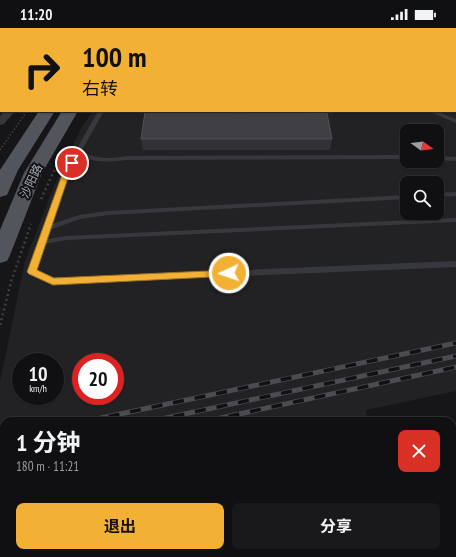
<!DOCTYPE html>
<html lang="zh">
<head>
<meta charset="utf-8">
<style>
  body { margin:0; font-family:"PT Sans Narrow","Noto Sans SC",sans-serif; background:#19191b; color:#f1f3f6; height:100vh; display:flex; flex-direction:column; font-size:15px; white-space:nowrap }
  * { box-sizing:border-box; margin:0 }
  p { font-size:13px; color:#9c9d9f }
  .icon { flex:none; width:22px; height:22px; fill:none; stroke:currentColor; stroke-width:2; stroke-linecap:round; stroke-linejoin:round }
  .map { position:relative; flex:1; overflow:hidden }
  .drawer { position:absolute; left:0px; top:389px; width:456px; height:140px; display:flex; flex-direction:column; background:#101012; border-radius:12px 12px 0 0; box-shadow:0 1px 3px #0004,0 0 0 1px #303032 }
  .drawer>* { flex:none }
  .guide { position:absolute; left:0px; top:0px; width:456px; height:84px; box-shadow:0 1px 3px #0004,0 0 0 1px #303032; background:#f2b134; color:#111; overflow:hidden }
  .needle { width:26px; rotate:105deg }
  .buttons { position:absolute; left:400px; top:96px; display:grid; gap:8px }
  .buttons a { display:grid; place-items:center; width:44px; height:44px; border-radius:8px; background:#101012; box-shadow:0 1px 3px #0004,0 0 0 1px #303032; font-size:20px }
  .speed { position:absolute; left:12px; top:325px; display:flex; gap:8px; font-size:20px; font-weight:700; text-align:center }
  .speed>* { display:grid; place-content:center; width:52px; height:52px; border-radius:50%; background:#101012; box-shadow:0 1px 3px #0004,0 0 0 1px #303032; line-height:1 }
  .speed small { font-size:10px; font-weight:400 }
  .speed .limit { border:6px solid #d22; background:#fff; color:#111 }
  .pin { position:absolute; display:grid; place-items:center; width:34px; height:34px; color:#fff; margin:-17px; border:2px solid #fff; border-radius:50%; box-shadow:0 1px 4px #0007 }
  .me { position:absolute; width:44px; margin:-22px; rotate:267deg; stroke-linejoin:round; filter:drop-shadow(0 0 3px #0008) }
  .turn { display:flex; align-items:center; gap:14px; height:84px; padding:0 16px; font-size:18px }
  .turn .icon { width:52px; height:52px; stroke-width:2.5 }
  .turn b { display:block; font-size:28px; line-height:34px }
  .round { display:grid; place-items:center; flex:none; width:42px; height:42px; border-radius:8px; background:#19191b }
  .overview { display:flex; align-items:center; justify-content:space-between; height:68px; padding:0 16px }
  h1 { font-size:24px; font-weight:700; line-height:30px }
  .button { display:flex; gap:8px; margin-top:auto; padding:8px 16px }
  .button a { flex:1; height:46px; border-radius:8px; background:#f2b134; color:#111; font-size:16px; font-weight:700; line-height:46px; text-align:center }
  .button a+a { background:#19191b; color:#f1f3f6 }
  .status { display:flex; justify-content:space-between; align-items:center; height:28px; padding:0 20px; background:#101012; direction:ltr }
  .status svg { height:11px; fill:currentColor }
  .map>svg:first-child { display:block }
  .built { fill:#222225; fill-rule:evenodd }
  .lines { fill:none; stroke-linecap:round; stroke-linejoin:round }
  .path-far1 { stroke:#3d3f44; stroke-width:1.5; stroke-dasharray:1.5 2; stroke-linecap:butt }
  .path { stroke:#3d3f44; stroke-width:2.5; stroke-dasharray:2 3; stroke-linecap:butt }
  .lane { fill:#37383d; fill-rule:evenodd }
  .street { fill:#37383d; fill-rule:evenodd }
  .secondary { fill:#45474d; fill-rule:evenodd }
  .primary { fill:#53555c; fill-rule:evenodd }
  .rail-casing { stroke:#4a4c52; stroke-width:5 }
  .rail { stroke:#111113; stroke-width:3.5; stroke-dasharray:11; stroke-linecap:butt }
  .wall { fill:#323236 }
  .building { fill:#3f3f44; stroke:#4f5156 }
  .route { fill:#f2b134; stroke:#9d7322 }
  .labels { text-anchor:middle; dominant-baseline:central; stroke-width:4; stroke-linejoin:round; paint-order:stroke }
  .street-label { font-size:12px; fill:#a8adb8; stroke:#111113 }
</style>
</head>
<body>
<div class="status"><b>11:20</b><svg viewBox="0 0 49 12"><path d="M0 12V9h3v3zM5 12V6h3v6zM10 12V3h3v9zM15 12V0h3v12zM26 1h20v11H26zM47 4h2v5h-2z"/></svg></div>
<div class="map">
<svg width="456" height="529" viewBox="0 0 456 529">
  <rect width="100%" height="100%" fill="#161618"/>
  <!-- built -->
  <path class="built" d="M456,82v281l-90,19 2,11h-364v78h-4v-117l25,-121 29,-75 26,-56 13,-19zM407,103h30v30h-30zM407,155h30v30h-30zM21,334h34v34h-34zM81,334h34v34h-34z"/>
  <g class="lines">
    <!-- path-far1 -->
    <path class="path-far1" d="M0,122l27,-39
      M60,131l1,-2"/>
    <!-- path -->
    <path class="path" d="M41,171l19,-41
      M0,297l11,-43 20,-58"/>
    <!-- lane -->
    <path class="lane" d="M98,83h6l-23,41c15,7 30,7 46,4l280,-1v4l-280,1c-17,2 -33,3 -48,-4l-9,16 -18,52 27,-9 29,-4 299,-16v4l-299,16 -28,4 -30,11 -3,9 19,-3 390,-18v4l-390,18 -21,4 -9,27 17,7 403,-17v6l-403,17 -23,-10 -1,-2 14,-42v-1l2,-2 19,-55z
      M428,83h8l20,8v4z
      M437,128l19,1v4l-19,-1z
      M456,164v4l-19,1v-4z"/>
    <!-- street -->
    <path class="street" d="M72,0h9l-9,1z
      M122,0h22v1h-22z
      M4,83h11l-11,13 -4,1v-9z"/>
    <!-- secondary -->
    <path class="secondary" d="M281,0h13l1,1h-13z
      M455,70h1v8h-1z"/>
    <!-- primary -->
    <path class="primary" d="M120,0h14l-15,1z
      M136,0h14l-15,1z
      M39,83h16l-37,59 -11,25 -7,2v-27z
      M62,83h16l-36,62 -32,82 -3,6 -7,2v-33l24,-57z"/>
    <defs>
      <path id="rail" d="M87,393l369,-78
        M152,393l304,-65
        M207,393l249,-54
        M0,411l4,-1
        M0,426l4,-1
        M0,438l4,-1"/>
    </defs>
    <!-- rail casing -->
    <use href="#rail" class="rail-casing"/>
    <!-- rail -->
    <use href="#rail" class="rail"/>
  </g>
  <!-- wall -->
  <path class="wall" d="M141,111h191l-2,11h-187z"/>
  <!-- building -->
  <path class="building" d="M145,84l182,1 5,26h-191z"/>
  <!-- route -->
  <path class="route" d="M72,132l3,3 -5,9 -33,98 17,8 175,-8 4,3 -1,3 -179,9 -24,-11 -2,-2 36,-100 6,-11z"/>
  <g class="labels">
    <!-- street labels -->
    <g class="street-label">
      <text transform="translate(31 153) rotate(-65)">沙阳路</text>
    </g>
  </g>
</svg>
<div class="buttons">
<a><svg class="needle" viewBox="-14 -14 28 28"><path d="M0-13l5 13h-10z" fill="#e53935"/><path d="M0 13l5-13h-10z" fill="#9c9d9f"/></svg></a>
<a><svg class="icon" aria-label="search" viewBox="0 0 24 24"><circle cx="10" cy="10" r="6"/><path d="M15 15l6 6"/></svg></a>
</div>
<div class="speed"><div>10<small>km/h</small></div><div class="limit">20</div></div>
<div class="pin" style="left:72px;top:135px;background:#d93025"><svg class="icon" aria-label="arrive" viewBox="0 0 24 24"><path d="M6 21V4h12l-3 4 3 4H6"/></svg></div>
<svg class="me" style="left:229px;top:245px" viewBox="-20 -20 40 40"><circle r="17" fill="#f2b134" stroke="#fff" stroke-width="3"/><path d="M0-11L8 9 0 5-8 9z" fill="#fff"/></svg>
<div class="guide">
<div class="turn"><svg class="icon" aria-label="right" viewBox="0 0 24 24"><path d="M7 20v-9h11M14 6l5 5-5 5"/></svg><div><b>100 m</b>右转</div></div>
</div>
<section class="drawer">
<div class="overview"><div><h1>1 分钟</h1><p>180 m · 11:21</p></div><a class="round" style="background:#d93025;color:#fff"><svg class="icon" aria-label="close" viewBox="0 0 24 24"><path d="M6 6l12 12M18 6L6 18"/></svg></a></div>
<div class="button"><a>退出</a><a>分享</a></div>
</section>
</div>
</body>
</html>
